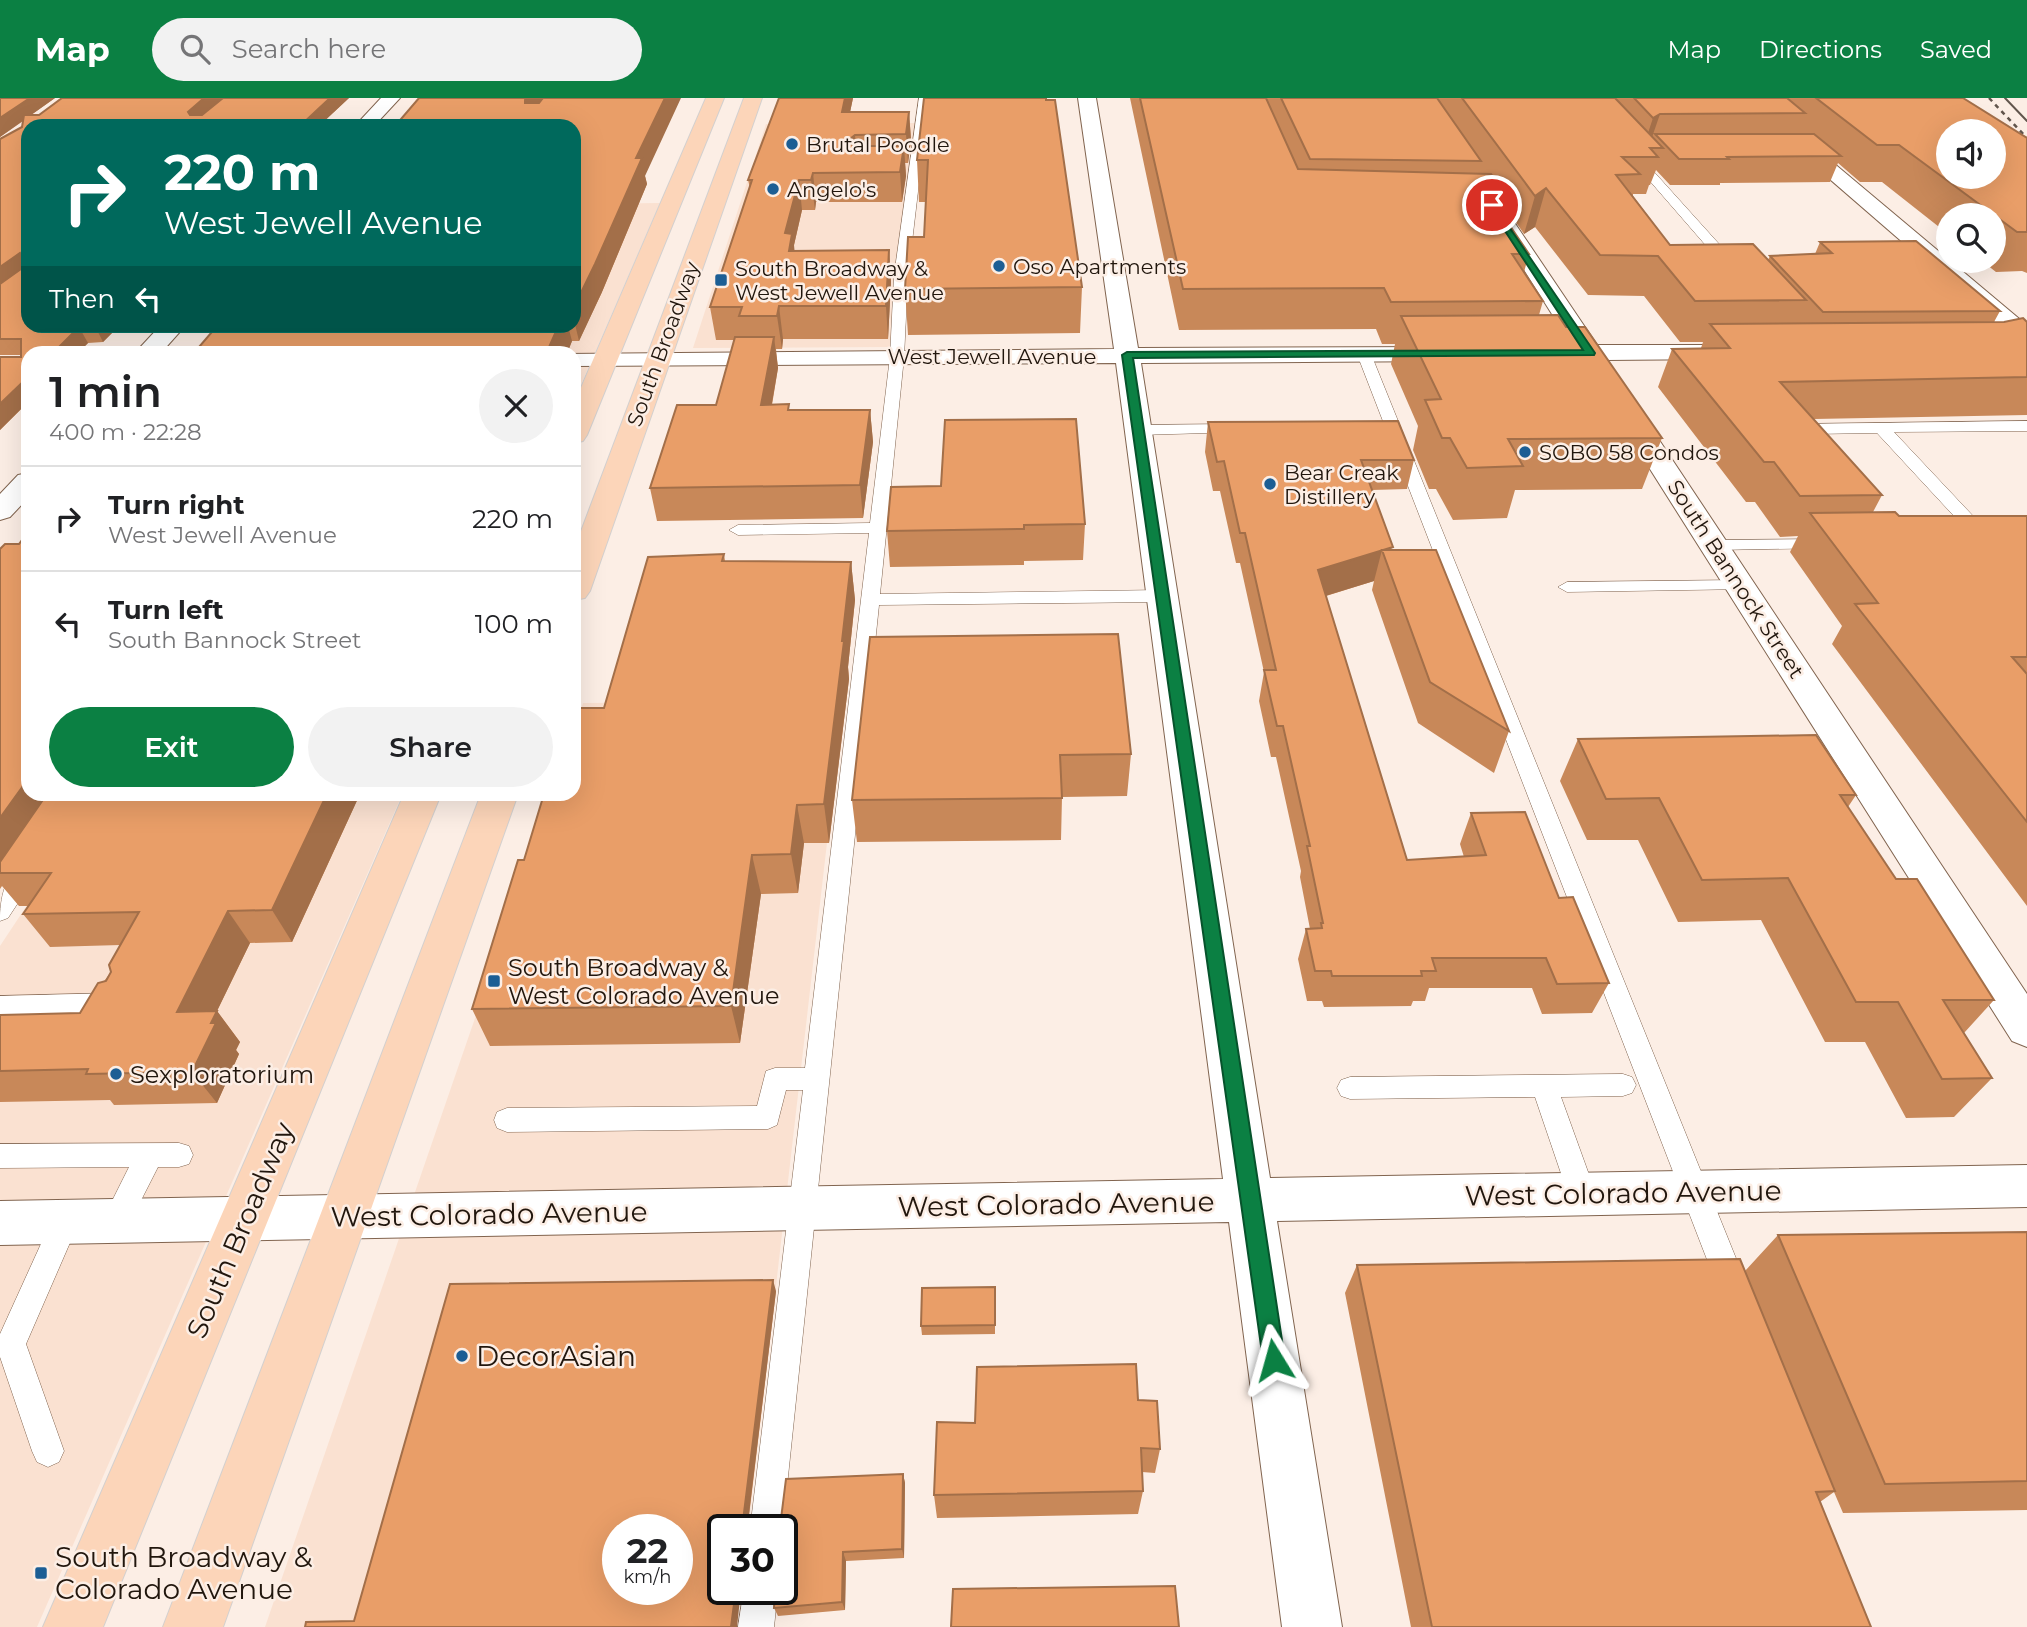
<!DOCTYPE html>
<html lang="en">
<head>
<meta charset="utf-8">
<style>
  body { margin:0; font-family:Montserrat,sans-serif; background:#f2f2f2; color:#202124; height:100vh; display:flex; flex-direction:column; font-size:26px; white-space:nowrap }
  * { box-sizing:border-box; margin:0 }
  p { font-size:23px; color:#757577 }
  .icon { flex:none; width:38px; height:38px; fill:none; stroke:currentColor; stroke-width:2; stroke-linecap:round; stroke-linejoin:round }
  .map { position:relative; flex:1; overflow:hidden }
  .drawer { position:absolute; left:21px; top:248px; width:560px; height:455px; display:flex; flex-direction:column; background:#fff; border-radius:21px; box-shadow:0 7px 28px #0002 }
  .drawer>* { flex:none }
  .top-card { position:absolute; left:21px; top:21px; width:560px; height:214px; border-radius:21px; box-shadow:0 7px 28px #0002; background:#00695c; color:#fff; overflow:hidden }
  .buttons { position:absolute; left:1936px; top:21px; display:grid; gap:14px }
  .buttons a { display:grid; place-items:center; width:70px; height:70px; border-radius:50%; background:#fff; box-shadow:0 7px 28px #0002; font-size:35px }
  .speed { position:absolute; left:602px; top:1416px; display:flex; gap:14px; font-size:35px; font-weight:700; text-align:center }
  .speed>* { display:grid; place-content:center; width:91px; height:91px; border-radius:50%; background:#fff; box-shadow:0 7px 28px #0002; line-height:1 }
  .speed small { font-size:18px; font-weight:400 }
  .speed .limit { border:4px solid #111; border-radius:10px; background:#fff; color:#111 }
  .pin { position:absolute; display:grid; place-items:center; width:60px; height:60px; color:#fff; margin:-30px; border:4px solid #fff; border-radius:50%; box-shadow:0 2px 7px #0007 }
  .me { position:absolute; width:77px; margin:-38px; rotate:352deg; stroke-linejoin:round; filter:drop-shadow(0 0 5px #0008) }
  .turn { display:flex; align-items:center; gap:24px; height:147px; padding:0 28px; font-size:32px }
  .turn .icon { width:91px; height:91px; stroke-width:2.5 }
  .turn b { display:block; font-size:49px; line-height:60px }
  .then { display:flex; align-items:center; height:66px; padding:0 28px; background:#0003; gap:14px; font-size:26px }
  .round { display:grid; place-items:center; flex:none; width:74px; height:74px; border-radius:37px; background:#f2f2f2 }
  .overview { display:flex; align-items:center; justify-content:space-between; height:119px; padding:0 28px }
  h1 { font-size:42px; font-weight:600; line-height:52px }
  .button { display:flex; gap:14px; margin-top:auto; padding:14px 28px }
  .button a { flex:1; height:80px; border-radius:42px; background:#0b8043; color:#fff; font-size:28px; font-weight:600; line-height:80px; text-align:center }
  .button a+a { background:#f2f2f2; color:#202124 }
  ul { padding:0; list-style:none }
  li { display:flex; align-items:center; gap:21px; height:105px; padding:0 28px; border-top:2px solid #e0e0e0 }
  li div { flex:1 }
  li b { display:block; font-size:26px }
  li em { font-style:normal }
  header { display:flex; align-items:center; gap:42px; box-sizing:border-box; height:98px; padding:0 35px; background:#0b8043; color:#fff }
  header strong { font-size:33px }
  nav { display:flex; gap:38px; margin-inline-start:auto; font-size:24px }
  .search { width:490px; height:63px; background:#f2f2f2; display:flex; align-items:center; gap:18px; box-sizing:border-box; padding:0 24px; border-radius:38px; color:#757577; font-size:26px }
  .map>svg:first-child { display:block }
  .built { fill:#fae1d1; fill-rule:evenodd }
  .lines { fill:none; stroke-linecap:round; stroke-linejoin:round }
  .service-casing { stroke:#81644f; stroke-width:1 }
  .minor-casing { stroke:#81644f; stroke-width:2 }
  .primary-casing { stroke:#d3d0cf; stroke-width:2 }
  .service { fill:#fff; fill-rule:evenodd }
  .minor { fill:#fff; fill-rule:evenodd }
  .primary { fill:#fcd5b9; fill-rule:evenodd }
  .tram { stroke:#61554c; stroke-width:2 }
  .rail { stroke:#61554c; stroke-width:2.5; stroke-dasharray:4.5 4.5; stroke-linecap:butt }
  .wall { fill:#c88859 }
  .shaded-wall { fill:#a36f49 }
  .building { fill:#e99e68; stroke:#a36f49; stroke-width:2; fill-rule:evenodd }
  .route { fill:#0b8043; stroke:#07532c; stroke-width:2 }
  .poi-dot { fill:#1c5e94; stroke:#fceee5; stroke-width:2.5 }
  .labels { text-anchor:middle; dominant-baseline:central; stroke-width:5; stroke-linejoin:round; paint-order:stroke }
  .far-poi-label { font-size:21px; fill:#21160d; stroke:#fceee5; text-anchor:start }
  .far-street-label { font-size:21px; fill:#21160d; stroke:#fceee5 }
  .poi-label { font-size:24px; fill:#21160d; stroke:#fceee5; text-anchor:start }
  .near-street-label { font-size:28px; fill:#21160d; stroke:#fceee5 }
  .near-poi-label { font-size:28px; fill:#21160d; stroke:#fceee5; text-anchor:start }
</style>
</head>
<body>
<header>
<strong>Map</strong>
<div class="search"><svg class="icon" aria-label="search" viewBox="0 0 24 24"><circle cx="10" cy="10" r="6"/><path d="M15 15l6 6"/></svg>Search here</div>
<nav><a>Map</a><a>Directions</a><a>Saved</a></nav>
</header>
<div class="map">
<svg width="2027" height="1529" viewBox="0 0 2027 1529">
  <rect width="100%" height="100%" fill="#fceee5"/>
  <!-- built -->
  <path class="built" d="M916,25l-26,224 -197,1 73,-224z
    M660,105l-86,198v-47h-182l182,-28v-122z
    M844,597l-96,834 -25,1v59l14,38h-472l287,-832 22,-1v-64l9,-27 117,-1zM618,1432h59v59h-59z
    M100,697h302l-365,832h-37v-681z"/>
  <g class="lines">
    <defs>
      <path id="service" d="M919,0h10l-21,178 -4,81 -24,237 283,-4 9,6 -9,6 -284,3 -97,929v-4h-32l53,-440h-17l-9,35 -9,4 -261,3 -10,-4 -3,-8 3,-8 10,-4 250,-2 9,-35 9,-3h30l64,-535 -131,2 -9,-5 9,-5 132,-2 20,-166 4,-81z
        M1629,55h8l101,112v6h-10l-99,-114z
        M1364,252l7,4 377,934 -5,10 -10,4 -10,-4 -5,-10 -361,-934z
        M2027,323v10l-133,1 96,102 3,4 -9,5 -6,-1 -101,-109 -67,1 -8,5 -6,-2 -6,-8 8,-5z
        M1236,326l6,2 2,3 -2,3 -104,3 -8,-5 8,-5z
        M1824,441l6,1 3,4 -3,4 -116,2 -9,-5 9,-5z
        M1741,482l6,1 3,4 -3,4 -180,3 -9,-5 9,-5z
        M28,765l8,2 3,6 -31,47 -8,3c0,-21 4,-51 28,-58z
        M115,895l9,3 4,7 -4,7 -9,3 -115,3v-20z
        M1623,976l9,3 4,8 -4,8 -9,3 -62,1 35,97 -4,9 -10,4 -10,-4 -4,-9 -33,-97 -185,2 -9,-3 -4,-8 4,-8 9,-3z
        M179,1045l10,3 4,9 -4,9 -10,3h-21l-32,63 -10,4 -10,-4 -4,-9 27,-54 -129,1v-24z
        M65,1111l10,4 4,9 -53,122 38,107 -5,11 -11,5 -11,-5 -5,-11 -32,-94v-23l55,-121z
        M744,1491h34l-4,38h-36z"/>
      <path id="minor" d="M381,0h19l-26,28h-19z
        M1078,0h18l42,250 308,-1 9,2 3,5 -3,5 -9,2 -305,2 129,815 757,-13v42l-750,14 65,406h-60l-53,-405 -1229,23v-44l1223,-22 -107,-816 -542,3v-12h-8l548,-5z
        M1736,0h20l267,224c4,25 -24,38 -43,33l-3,-5 3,-5 23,-7 1,-8z
        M1499,110l7,2 91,135h125l9,2 3,5 -3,5 -9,2 -116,1 421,634v53l-15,-6 -431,-681 -39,-2 -3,-5 3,-5 30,-2 -83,-132 3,-4z
        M160,228h25l-25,28h-26z
        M28,375v25l-18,19 -10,3v-26l18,-19z"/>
      <path id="primary" d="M706,0h18l-137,337 -4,6 -9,2v-39z
        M744,0h18l-172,493 -5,7 -11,2v-50z
        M404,696h37l-338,833h-60z
        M481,696h37l-295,833h-60z"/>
    </defs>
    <!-- service casing -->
    <use href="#service" class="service-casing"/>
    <!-- minor casing -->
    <use href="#minor" class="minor-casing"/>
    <!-- primary casing -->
    <use href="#primary" class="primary-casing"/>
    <!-- service -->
    <use href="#service" class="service"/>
    <!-- minor -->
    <use href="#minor" class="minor"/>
    <!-- primary -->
    <use href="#primary" class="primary"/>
    <!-- tram -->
    <path class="tram" d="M2005,0l22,23"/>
    <!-- rail -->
    <path class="rail" d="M1989,0l38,40"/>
  </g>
  <!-- wall -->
  <path class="wall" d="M0,0h55l-24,17h8l23,-17h287l-30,28h-291v200h91l-16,16 -15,1 -88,87v-73h21v-2h-21v-216l22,-12 1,-6 -23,16z
    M779,0h74l-3,14h59l2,28 -3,23h-3l1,13 -4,26h-86l-1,8h-13l-8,35v6l95,-1 2,32 -3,57h-105l-1,10h-6l2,19 -6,37 18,5h80l3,32 -10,76 -206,3 -7,-33 66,-83 18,-65h-18l-6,-33 40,-119 -2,-8z
    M924,0l158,189 -2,46 -172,2 -3,-46 19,-52 2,-35h-7l-2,-42z
    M1130,0h833l64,40v135l-5,-2 -26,1 -14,-11h11v-46h-45v19l-66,-52h-22l-22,-19 -8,19 -110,1v2h-50l-14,-15 -6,15h-1l-3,9h-13v2l37,49 98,15 2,-4 45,-2 5,-12 180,69 -6,11h33v93l-213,4 68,76 -9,17 26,4h128v390l-195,-262 10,-18 -52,-74 8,-16 -18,1 -25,-35h-9l-88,-115 14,-38 29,-1 2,-6h-23l-36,-46 -56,-1 -53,-68 -11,7 -11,-16 -2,9 18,27 -5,18 19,29 -4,14 27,12 96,111 -20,51 -127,1 -8,28 -54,2 -17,-31h-7l-16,-39 5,-24 -27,-62 4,-20h-13l-6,-15 -197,1z
    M574,28l71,50 2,8 -45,108 -23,49h-7l-4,10 -4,1 -347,-26h357z
    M1208,324l206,38 -7,29 -35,1 20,60 117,181 -15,42 -76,-50 -46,-133 2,-9 -48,15 81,264 57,-3 -4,-13 11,-31 88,85 50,85 -17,30 -50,1 -10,-26h-103l-4,13h-12l-2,5 -87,1 -2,-6h-15l-9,-42 8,-30h4l-10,-52 1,-6 -25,-114h-5l-12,-56 5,-29 -24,-109h-4l-16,-72h-7l-8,-39z
    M941,388l144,38 -2,36 -59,1v4l-134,2 -3,-36z
    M0,451l28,245h332l-68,148 -42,1 -33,68 23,31 -4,8 3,4 -22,49 -103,2 -4,-5 -110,2v-87l80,-2 31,-41 9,-27 -70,2 -27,-33 6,-8h-10l-17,-20 -2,3z
    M724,456l1,7 126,1 4,38 -7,67 1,12 -20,164h-25l-6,50 -37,1 -21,149 -250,3 -18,-37 132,-301z
    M870,539l261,117 -4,42 -65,1 -1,43 -204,2 -5,-42z
    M1578,641l278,56 -8,12 48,72 98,121 -30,33 28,45 -38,39 -48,1 -41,-76h-40l-64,-122 -83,2 -40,-82h-51l-27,-59z
    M2027,1134v278l-184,3 -9,-21 -14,10 51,125h-460l-66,-334 12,-28 388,6 33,-36z
    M995,1189v47l-73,1 -1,-9z
    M776,1193l-28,233 32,3 123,-53 2,9 -1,75 -58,3 -1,49 -67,6 -4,-8 8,-78 -428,91z
    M1138,1302l22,49 -5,24 -13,-1 1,19 -5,23 -201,4 -3,-23 41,-72z"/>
  <!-- shaded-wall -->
  <path class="shaded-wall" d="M30,0h25l-55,39v-19z
    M204,0h20l-31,28 -5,-14z
    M330,0h19l-30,28h-19z
    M526,0h24l-19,27 -6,-25z
    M665,0h16l-36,78 2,8 -45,108 -23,49 -5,-21v-13l62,-149z
    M845,0h8l-9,43 -2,-29z
    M909,14l2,28 -3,23 -2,-29z
    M1660,16l-12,35 -7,5 12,-36z
    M855,37l2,29 -11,-22z
    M904,48l2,30 -4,26 -2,-30z
    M813,75l3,29 -1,8 -4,-30z
    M799,82l3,30 -8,35 2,21 -3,17 -8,-50z
    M1546,90l-11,39 -11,7 11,-38z
    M1516,111l-11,39 -1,-31z
    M889,152l2,32 -3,57 -2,-33z
    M20,155l8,16 -28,20v-22z
    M779,208l4,33 -1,10 -5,-33z
    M95,228h24l-16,16z
    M557,228h11l4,15 -4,10 -4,1 1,2h-19z
    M79,229l9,16 -11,11h-25z
    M774,239l4,31 -12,69 -5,-32z
    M28,279v25l-28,28v-26z
    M870,312l3,32 -10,76 -3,-33z
    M1382,452l-8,31 -62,19 6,-30z
    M851,464l4,38 -7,67 1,12 -20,164 -5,-39z
    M28,681v15h36l-64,79v-55z
    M327,696h33l-68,148 -20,-32z
    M797,707l7,38 -6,50 -7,-39z
    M752,757l9,39 -21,149 -9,-37z
    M228,813l22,32 -33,68 23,31 -4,8 3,4 -22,49 -25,-31 -15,-60z
    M773,1182l3,11 -29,239 -4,-9z
    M903,1376l2,9 -1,75 -2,-9z
    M843,1454l3,9 -1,49 -3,-8z
    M736,1491h5l-4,38h-6z"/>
  <!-- building -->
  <path class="building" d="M0,0h30l-30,20z
    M62,0h142l-16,14 2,3h12l21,-17h107l-30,28h-272v200h67l-16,1 -27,27h-24v23l-28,27v-47h21v-18h-21v-55l21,-15 1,-13 -2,-3 -20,14v-128l22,-12 2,-12h15z
    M419,0h107l-1,2v3h14l4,-5h122l-29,60h6l-47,106 -21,43v-181h-179z
    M779,0h66l-3,14h67l-3,22 -51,1 -9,7 9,4h49l-4,26 -87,1 -2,7h-12l-14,53 7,1 -3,17 100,-1 -3,56h-107l-2,10h-38l3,-9h-32l42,-127h-4z
    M924,0h122v2h9l27,187 -177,2 3,-52h16l4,-77h-11z
    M1140,0h126l32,71 193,5 25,35 -12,8 25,37h-17l31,47 -152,1 -7,-14 -201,1z
    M1281,0h156l44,63 -171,-2z
    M1462,0h153l48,50h-13l8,9h-36l18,17 -24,1 54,70 83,-1 53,56 -111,1 -37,-45 -58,-1 -54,-67 -11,8z
    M1634,0h153l18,15 -145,1 -7,4z
    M1816,0h147l64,40v94h-10l-118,-87h-22zM1948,33h45v46h-45z
    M1655,36h159l27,22 -114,1 2,2h-50z
    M1916,143l84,70 -177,1 -53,-56 62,-3 -12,-11z
    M1558,217l8,12h19l77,111 -154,1 15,27 -56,2 -17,-30h-8l-17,-38 16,-1 -40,-83z
    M2023,220l4,4v55l-247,5 102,113 -82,1 -26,-34h-10l-92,-113 58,-1 -20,-24 294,-2z
    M217,228h145v1l20,-1h175l1,1 -12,27h-353z
    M735,239h39l-13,68 28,-1 -1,6h82l-10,75 -210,3 27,-83h39z
    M1076,321l9,105 -61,1v4l-137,2 4,-44 50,-1 4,-66z
    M1398,323l16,39h-53l32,87 -75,23 89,290 79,-5 -15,-42 54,-1 34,86 14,-1 36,86 -52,1 -11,-26h-114l4,13h-15l1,5h-90l-1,-5h-16l-9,-42 16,-1 -1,-5h2l-16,-77h3l-27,-120h-6l-13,-56h12l-31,-137h-5l-16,-72 -7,1 -9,-40z
    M1895,414l4,4h128v141h-15l15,17v148l-172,-218 23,-1 -68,-90z
    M28,434v247l-28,39v-269l5,-5h14z
    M1382,452h54l73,181 -79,-49z
    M724,456l-2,7 129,1 -9,79h2l-20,163 -27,1 -6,49 -39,1 -21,151 -259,3 46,-149h6l20,-66h30v-86h30l44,-151z
    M1118,536l13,120 -71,1 2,43 -210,2 18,-163z
    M1816,637l40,60h-16l56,84h21l77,121h-51l49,78 -50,1 -44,-77h-42l-68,-124 -86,2 -43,-82 -53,1 -28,-60z
    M47,696h280l-55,116 -44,1 -51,101 40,-1 -6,12h5l-24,49 -106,2 2,-5 -88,2v-56l80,-2 18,-30 8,-2 5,-9 -2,-7 30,-53 -116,2 28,-41h-51v-11z
    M2027,1134v249l-142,3 -107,-249z
    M1740,1161l95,232 -19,1 55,135h-439l-75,-362z
    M773,1182l-30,241 3,3h30l4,3 6,-48 117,-5 -1,75 -59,3 -1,50 -68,6 1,-19h7v-59h-59v59h13l-5,38h-426l1,-5 48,-1 96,-337zM618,1432h59v59h-59z
    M995,1189v38l-74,1 1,-38z
    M1136,1266l2,36 19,1 3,48 -19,-1 2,43 -209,4 3,-73 38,1 2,-56z
    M1175,1488l4,41h-228l2,-38z"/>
  <!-- route -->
  <path class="route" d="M1492,104l103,151 -1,2 -461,3 152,1002 -3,8 -8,3 -8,-3 -3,-8 -141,-1005 5,-3 456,-2 -95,-145z"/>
  <!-- markers -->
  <g class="poi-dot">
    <circle cx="792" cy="46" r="7"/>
    <circle cx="773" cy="91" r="7"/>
    <circle cx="999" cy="168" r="7"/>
    <rect x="714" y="175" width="14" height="14" rx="3.5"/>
    <circle cx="1525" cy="354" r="7"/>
    <circle cx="1270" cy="386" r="7"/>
    <rect x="487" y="876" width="14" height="14" rx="3.5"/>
    <circle cx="116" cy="976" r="7"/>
    <circle cx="462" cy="1258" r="7"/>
    <rect x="34" y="1468" width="14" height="14" rx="3.5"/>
  </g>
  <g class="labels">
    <!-- far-poi labels -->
    <g class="far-poi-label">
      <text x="806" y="46">Brutal Poodle</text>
      <text x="787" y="91">Angelo's</text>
      <text x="1013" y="168">Oso Apartments</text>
      <text x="735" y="170">South Broadway &amp;<tspan x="735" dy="24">West Jewell Avenue</tspan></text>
      <text x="1539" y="354">SOBO 58 Condos</text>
      <text x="1284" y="374">Bear Creak<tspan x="1284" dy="24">Distillery</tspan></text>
    </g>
    <!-- far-street labels -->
    <g class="far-street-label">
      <text transform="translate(663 246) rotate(-70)">South Broadway</text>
      <text x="992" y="258">West Jewell Avenue</text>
      <text transform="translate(1736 481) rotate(57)">South Bannock Street</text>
    </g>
    <!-- poi labels -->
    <g class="poi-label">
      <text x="508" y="869">South Broadway &amp;<tspan x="508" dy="28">West Colorado Avenue</tspan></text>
      <text x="130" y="976">Sexploratorium</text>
    </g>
    <!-- near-street labels -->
    <g class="near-street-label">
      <text transform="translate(1623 1095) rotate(-1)">West Colorado Avenue</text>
      <text transform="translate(1056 1106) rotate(-1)">West Colorado Avenue</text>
      <text transform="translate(489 1116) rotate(-1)">West Colorado Avenue</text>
      <text transform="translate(240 1132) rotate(-67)">South Broadway</text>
    </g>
    <!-- near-poi labels -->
    <g class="near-poi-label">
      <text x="476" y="1258">DecorAsian</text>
      <text x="55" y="1459">South Broadway &amp;<tspan x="55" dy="32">Colorado Avenue</tspan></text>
    </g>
  </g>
</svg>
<div class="buttons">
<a><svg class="icon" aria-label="sound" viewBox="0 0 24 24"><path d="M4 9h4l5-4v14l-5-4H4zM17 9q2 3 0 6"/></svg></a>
<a><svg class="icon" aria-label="search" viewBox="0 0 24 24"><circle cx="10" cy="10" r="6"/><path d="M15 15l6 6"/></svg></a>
</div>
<div class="speed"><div>22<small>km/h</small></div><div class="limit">30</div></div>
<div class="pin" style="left:1492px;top:107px;background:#d93025"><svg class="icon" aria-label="arrive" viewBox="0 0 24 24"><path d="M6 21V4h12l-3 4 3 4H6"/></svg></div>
<svg class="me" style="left:1274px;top:1262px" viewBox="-20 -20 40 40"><path d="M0-17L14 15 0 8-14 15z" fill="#0b8043" stroke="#fff" stroke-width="4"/></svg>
<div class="top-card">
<div class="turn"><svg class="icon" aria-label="right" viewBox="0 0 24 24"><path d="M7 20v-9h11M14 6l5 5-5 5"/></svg><div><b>220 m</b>West Jewell Avenue</div></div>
<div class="then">Then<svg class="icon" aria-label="left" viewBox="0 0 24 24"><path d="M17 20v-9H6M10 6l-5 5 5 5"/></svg></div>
</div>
<section class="drawer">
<div class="overview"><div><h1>1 min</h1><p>400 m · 22:28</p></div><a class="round"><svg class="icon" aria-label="close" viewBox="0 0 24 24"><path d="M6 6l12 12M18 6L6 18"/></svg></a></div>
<ul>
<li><svg class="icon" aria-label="right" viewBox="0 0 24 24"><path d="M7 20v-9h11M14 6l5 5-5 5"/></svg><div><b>Turn right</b><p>West Jewell Avenue</p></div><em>220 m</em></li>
<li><svg class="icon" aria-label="left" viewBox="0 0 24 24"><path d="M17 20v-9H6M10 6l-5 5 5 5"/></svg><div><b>Turn left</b><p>South Bannock Street</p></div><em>100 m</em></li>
</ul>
<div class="button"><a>Exit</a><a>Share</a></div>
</section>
</div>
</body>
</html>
